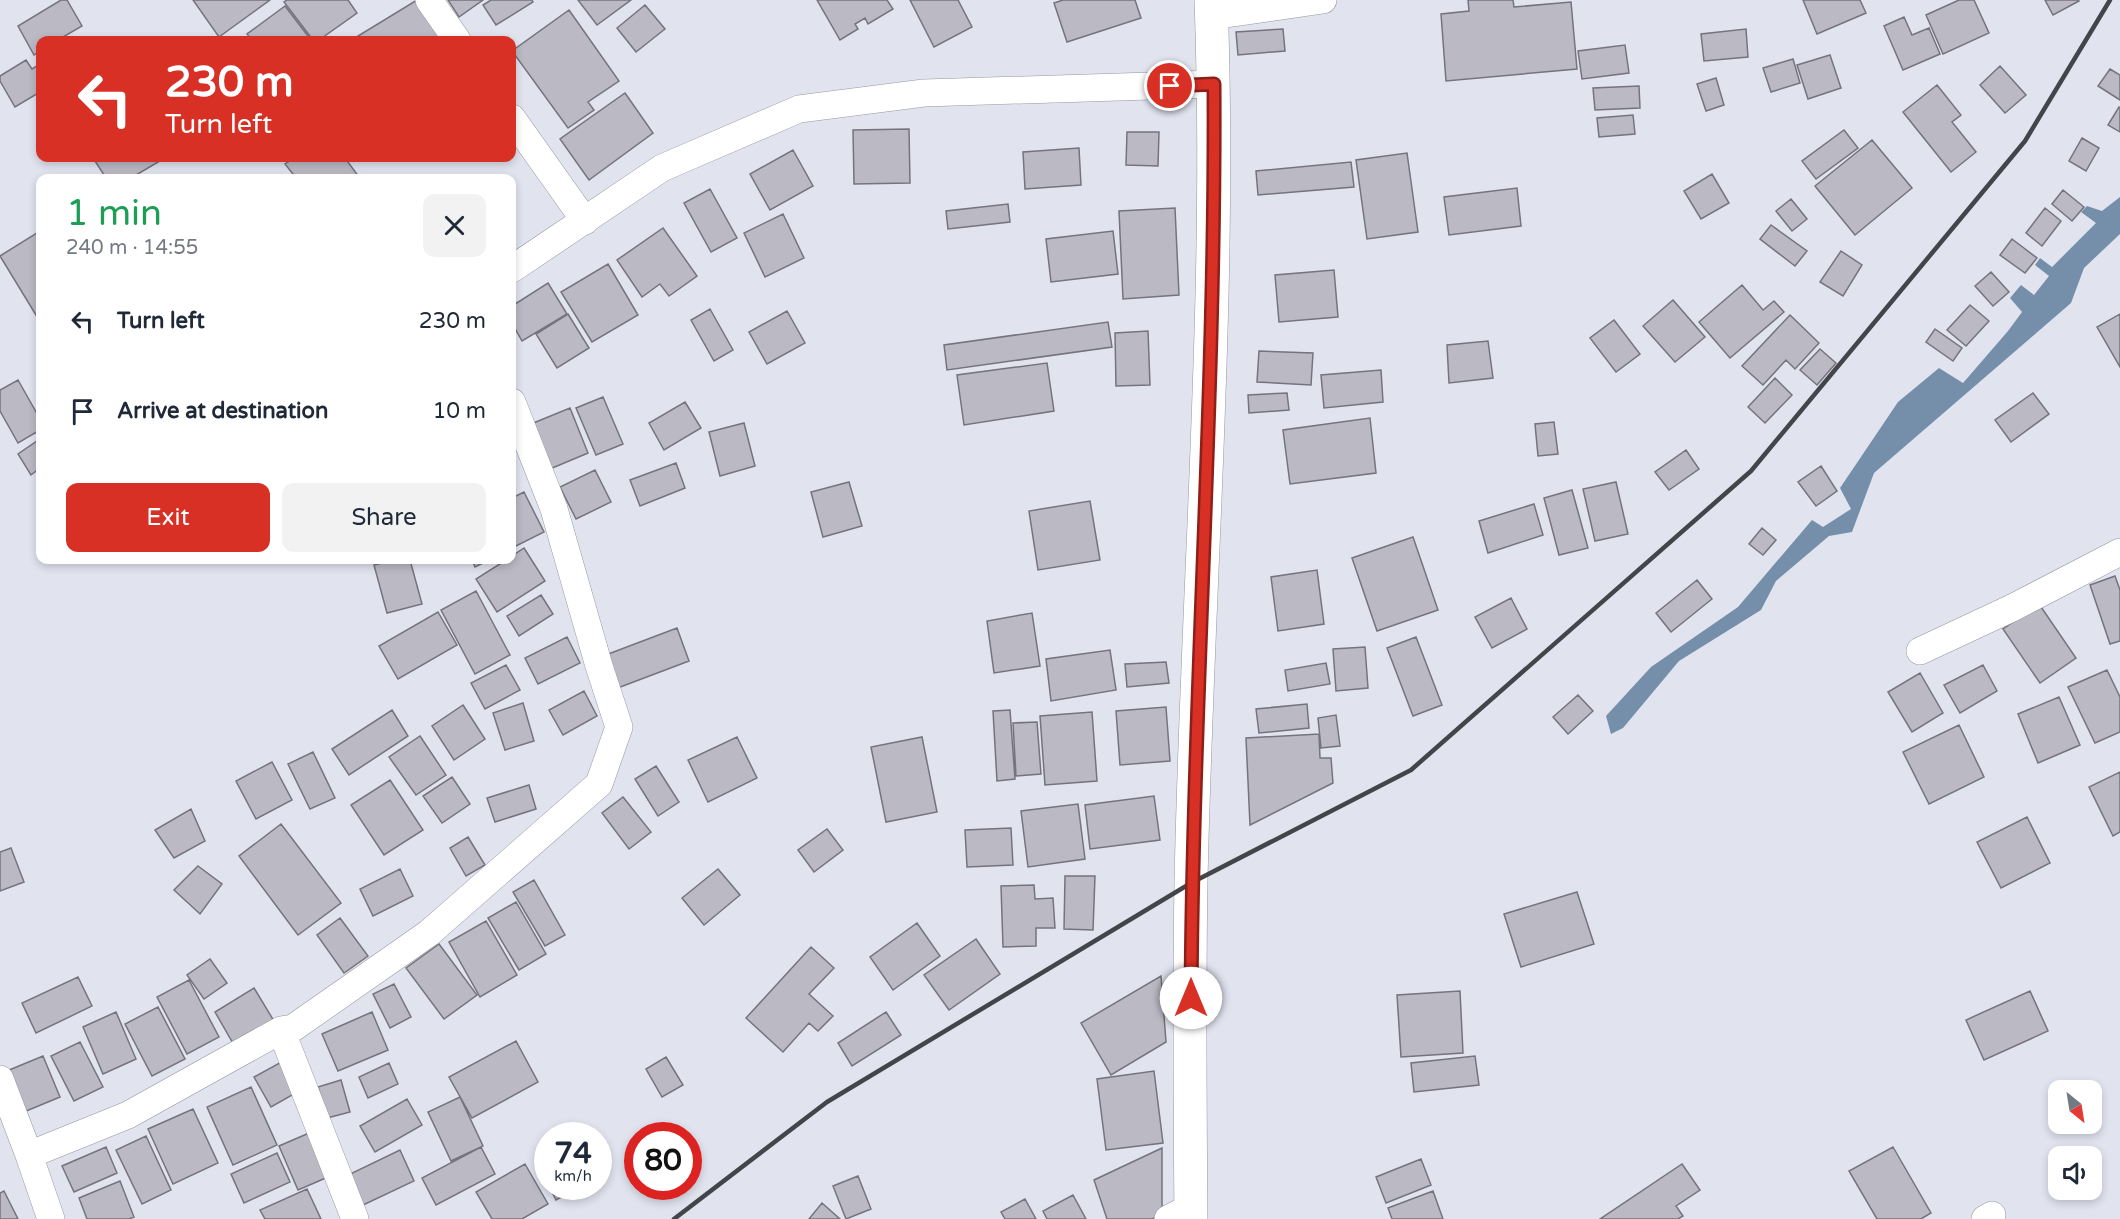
<!DOCTYPE html>
<html lang="en">
<head>
<meta charset="utf-8">
<style>
  body { margin:0; font-family:"Varela Round",sans-serif; background:#f2f2f3; color:#1f2937; height:100vh; display:flex; flex-direction:column; font-size:22px; white-space:nowrap }
  * { box-sizing:border-box; margin:0 }
  p { font-size:20px; color:#747a83 }
  .icon { flex:none; width:33px; height:33px; fill:none; stroke:currentColor; stroke-width:2; stroke-linecap:round; stroke-linejoin:round }
  .map { position:relative; flex:1; overflow:hidden }
  .drawer { position:absolute; left:36px; top:174px; width:480px; height:390px; display:flex; flex-direction:column; background:#fff; border-radius:12px; box-shadow:0 3px 9px #0003 }
  .drawer>* { flex:none }
  .top-card { position:absolute; left:36px; top:36px; width:480px; height:126px; border-radius:12px; box-shadow:0 3px 9px #0003; background:#d93025; color:#fff; overflow:hidden }
  .needle { width:39px; rotate:150deg }
  .tools { position:absolute; left:2048px; top:1080px; display:grid; gap:12px }
  .tools a { display:grid; place-items:center; width:54px; height:54px; border-radius:12px; background:#fff; box-shadow:0 3px 9px #0003; font-size:30px }
  .speed { position:absolute; left:534px; top:1122px; display:flex; gap:12px; font-size:30px; font-weight:700; text-align:center }
  .speed>* { display:grid; place-content:center; width:78px; height:78px; border-radius:50%; background:#fff; box-shadow:0 3px 9px #0003; line-height:1 }
  .speed small { font-size:15px; font-weight:400 }
  .speed .limit { border:9px solid #d22; background:#fff; color:#111 }
  .pin { position:absolute; display:grid; place-items:center; width:51px; height:51px; color:#fff; margin:-26px; border:3px solid #fff; border-radius:50%; box-shadow:0 2px 6px #0007 }
  .me { position:absolute; width:66px; margin:-33px; rotate:0deg; stroke-linejoin:round; filter:drop-shadow(0 0 4px #0008) }
  .turn { display:flex; align-items:center; gap:21px; height:126px; padding:0 30px; font-size:27px }
  .turn .icon { width:78px; height:78px; stroke-width:2.5 }
  .turn b { display:block; font-size:42px; line-height:51px }
  .round { display:grid; place-items:center; flex:none; width:63px; height:63px; border-radius:12px; background:#f2f2f3 }
  .overview { display:flex; align-items:center; justify-content:space-between; height:102px; padding:0 30px }
  h1 { font-size:36px; font-weight:600; line-height:45px; color:#1e9e55 }
  .cta { display:flex; gap:12px; margin-top:auto; padding:12px 30px }
  .cta a { flex:1; height:69px; border-radius:12px; background:#d93025; color:#fff; font-size:24px; font-weight:600; line-height:69px; text-align:center }
  .cta a+a { background:#f2f2f3; color:#1f2937 }
  ul { padding:0; list-style:none }
  li { display:flex; align-items:center; gap:18px; height:90px; padding:0 30px }
  li div { flex:1 }
  li b { display:block; font-size:22px }
  li em { font-style:normal }
  .map>svg:first-child { display:block }
  .water { fill:#758faa }
  .building { fill:#bbb9c4; stroke:#75737d; stroke-width:1.5 }
  .lines { fill:none; stroke-linecap:round; stroke-linejoin:round }
  .minor-casing { stroke:#9497a1; stroke-width:28 }
  .highway-casing { stroke:#9497a1; stroke-width:34 }
  .minor { stroke:#fff; stroke-width:27 }
  .highway { stroke:#fff; stroke-width:33 }
  .rail { stroke:#43454a; stroke-width:4.5 }
  .route-casing { stroke:#8d1f18; stroke-width:15 }
  .route { stroke:#d93025; stroke-width:10 }
</style>
</head>
<body>
<div class="map">
<svg width="2120" height="1219" viewBox="0 0 2120 1219">
  <rect width="100%" height="100%" fill="#e1e4ef"/>
  <!-- water -->
  <path class="water" d="M2120,197v37l-36,34 -13,35 -197,170 -22,59 -23,4 -53,45 -15,29 -82,51 -56,67 -12,6 -5,-18 45,-49 87,-60 74,-87 11,7 28,-18 -11,-21 58,-86 41,-34 24,15 45,-52 14,-19 -12,-14 11,-13 13,10 15,-19 -14,-11 5,-7 12,9 44,-44 -15,-11 6,-6 15,5z"/>
  <!-- building -->
  <path class="building" d="M61,0h6l15,26 -24,14h-18v11l-6,4 -16,-29z
    M193,0h77l-51,37z
    M287,0h61l9,13 -38,27h-6l-29,-38z
    M417,0l25,40h-81l-3,-4z
    M448,0h35l-24,17z
    M491,0h41l1,2 -37,23 -13,-20z
    M578,0h53l-34,25z
    M817,0h70l6,9 -25,15 -3,-6 -10,6 3,5 -18,11z
    M910,0h48l14,27 -38,20z
    M1063,0h72l6,18 -74,24 -13,-39z
    M1468,0h45l1,7 57,-5 6,67 -131,12 -5,-67 28,-3z
    M1803,0h57l6,13 -49,21z
    M1959,0h15l15,33 -46,21 -17,-39z
    M2045,0h33l1,1 -26,14z
    M645,5l20,24 -29,23 -19,-24z
    M285,6l26,34h-59l-5,-6z
    M569,10l50,71 -31,21 6,8 -26,18 -56,-77z
    M1904,17l8,18 17,-7 11,26 -37,16 -19,-44z
    M1283,29l2,22 -47,4 -2,-23z
    M1746,29l2,28 -44,4 -3,-27z
    M1625,45l4,28 -47,6 -4,-28z
    M1830,55l11,33 -33,11 -11,-34z
    M1793,59l7,24 -29,9 -8,-24z
    M26,60l6,9 8,-5v28l-25,15 -15,-26v-5z
    M2000,66l26,29 -21,18 -25,-28z
    M2110,69l10,6v25l-22,-14z
    M1716,78l8,27 -18,6 -9,-27z
    M1937,85l24,30 -9,7 24,30 -25,20 -48,-60z
    M1639,86l1,22 -45,2 -2,-22z
    M625,93l28,40 -64,47 -29,-41z
    M2119,107l1,1v24l-12,-7z
    M1633,115l2,19 -36,3 -2,-19z
    M909,129l1,54 -56,1 -1,-54z
    M1844,130l14,18 -42,31 -14,-18z
    M1127,132h32l-1,34 -32,-1z
    M2082,138l17,10 -13,23 -17,-10z
    M1872,140l40,48 -57,47 -40,-49z
    M1079,148l2,37 -56,4 -2,-37z
    M793,150l20,36 -43,24 -20,-36z
    M1407,153l11,79 -51,7 -11,-79z
    M93,158h72l-34,20h-25z
    M294,158h51l14,19 -2,1h-61l-11,-14z
    M1351,162l3,25 -96,8 -2,-24z
    M1712,174l17,29 -28,16 -17,-28z
    M1517,188l4,38 -72,9 -5,-38z
    M710,189l27,49 -26,14 -27,-49z
    M2063,190l21,17 -12,14 -20,-17z
    M1791,199l16,20 -15,12 -16,-20z
    M1008,204l2,18 -62,7 -2,-18z
    M1175,208l4,87 -56,4 -4,-88z
    M2045,208l16,13 -19,25 -16,-13z
    M783,214l21,44 -39,19 -21,-44z
    M1771,225l36,26 -12,15 -35,-27z
    M663,228l34,48 -28,20 -9,-12 -18,13 -25,-37z
    M40,231v88l-1,1 -39,-64z
    M1113,231l5,43 -67,8 -5,-43z
    M2012,239l25,19 -12,15 -25,-18z
    M1841,251l21,14 -19,31 -23,-14z
    M608,264l30,51 -46,27 -31,-50z
    M1334,270l4,47 -59,5 -4,-47z
    M1991,272l18,20 -16,14 -18,-20z
    M548,283l19,31 -45,27 -10,-18v-17z
    M1742,285l21,25 11,-9 10,11 -54,46 -31,-36z
    M1673,300l32,37 -30,25 -32,-36z
    M1970,305l19,16 -23,25 -19,-16z
    M710,309l23,41 -19,11 -23,-41z
    M787,311l18,32 -38,21 -18,-32z
    M568,314l21,34 -32,20 -21,-34z
    M2120,314v53l-23,-40z
    M1790,315l29,28 -24,26 -9,-9 -23,25 -21,-19z
    M1614,320l26,34 -24,18 -26,-34z
    M1108,322l4,25 -165,23 -3,-25z
    M1935,329l27,19 -9,13 -27,-19z
    M1148,331l2,54 -34,1 -1,-53z
    M1488,341l5,37 -44,5 -2,-38z
    M1820,349l16,14 -19,22 -17,-15z
    M1259,351l54,2 -2,32 -54,-3z
    M1047,363l7,48 -90,14 -7,-50z
    M1381,370l2,32 -59,6 -3,-33z
    M1775,378l17,17 -27,28 -17,-16z
    M18,380l22,39v11l-22,13 -18,-32v-21z
    M1287,393l2,17 -40,3 -1,-18z
    M2033,393l16,21 -38,28 -16,-22z
    M603,397l20,47 -27,11 -20,-47z
    M685,402l16,26 -37,22 -15,-27z
    M570,408l18,45 -38,16 -19,-45z
    M1370,418l6,55 -86,11 -7,-54z
    M1554,422l4,32 -20,2 -3,-32z
    M744,423l11,43 -35,10 -11,-44z
    M40,439v29l-9,7 -13,-21z
    M1686,450l13,19 -30,21 -14,-18z
    M676,463l9,25 -45,18 -10,-26z
    M1821,466l16,25 -21,15 -18,-24z
    M595,470l16,32 -35,17 -16,-32z
    M849,482l13,44 -39,11 -12,-45z
    M1616,482l12,52 -33,7 -12,-52z
    M1572,490l16,58 -29,7 -15,-57z
    M524,492l20,40 -32,16v-50z
    M1090,501l10,59 -62,10 -9,-59z
    M1534,504l9,31 -55,18 -9,-32z
    M1762,528l14,12 -13,15 -14,-11z
    M1413,537l25,73 -61,21 -25,-73z
    M524,548l21,33 -48,31 -21,-33 30,-19h6v-4z
    M394,560h16l12,44 -35,9 -13,-48z
    M472,560h17l-14,7z
    M1317,570l7,54 -46,7 -7,-54z
    M2115,576l5,14v51l-10,3 -20,-59z
    M1697,580l15,19 -41,33 -15,-19z
    M476,591l34,64 -35,19 -34,-64z
    M541,595l12,19 -34,22 -12,-20z
    M1511,598l16,31 -35,19 -17,-31z
    M2039,604l37,54 -36,25 -37,-54z
    M438,612l19,33 -59,34 -19,-33z
    M1032,613l8,53 -46,7 -7,-52z
    M677,628l12,33 -74,28 -12,-33z
    M567,637l13,26 -42,21 -13,-26z
    M1416,637l26,68 -29,11 -26,-68z
    M1365,647l3,41 -32,3 -3,-42z
    M1110,650l6,40 -65,11 -5,-42z
    M1166,662l3,21 -42,4 -2,-23z
    M1326,663l4,21 -42,7 -3,-21z
    M506,665l14,25 -35,19 -14,-26z
    M1983,665l14,26 -37,22 -16,-28z
    M2107,670l13,27v35l-25,11 -27,-56z
    M1920,673l23,40 -31,19 -24,-40z
    M584,691l13,25 -34,19 -14,-25z
    M1578,695l15,16 -25,23 -15,-17z
    M2059,697l21,48 -42,18 -20,-49z
    M523,703l11,38 -29,9 -12,-37z
    M1307,704l2,24 -50,5 -3,-24z
    M463,705l22,34 -31,21 -22,-34z
    M1166,707l4,54 -50,4 -4,-54z
    M392,710l16,26 -59,39 -17,-26z
    M1010,710l5,69 -18,2 -4,-70z
    M1092,712l5,69 -52,4 -5,-69z
    M1336,715l4,31 -19,2 -3,-30z
    M1037,722l4,52 -25,2 -3,-53z
    M1959,725l25,52 -55,27 -26,-52z
    M1319,734l1,24h11l2,25 -83,42 -4,-87z
    M420,736l26,39 -30,20 -27,-38z
    M737,737l20,41 -49,24 -20,-42z
    M922,737l15,75 -51,10 -15,-75z
    M313,752l22,46 -25,11 -22,-45z
    M272,762l20,38 -36,19 -20,-38z
    M656,766l23,36 -21,14 -23,-37z
    M2120,772v60l-7,4 -24,-49z
    M452,777l18,27 -28,19 -19,-27z
    M390,780l33,50 -39,25 -33,-50z
    M529,785l7,24 -41,13 -8,-24z
    M1154,796l6,44 -70,9 -5,-44z
    M623,797l28,35 -22,17 -27,-36z
    M1078,804l7,55 -57,8 -7,-56z
    M191,809l14,32 -31,17 -19,-28z
    M2027,817l23,46 -49,25 -24,-46z
    M281,824l60,79 -43,32 -59,-79z
    M1011,828l2,37 -46,2 -2,-37z
    M827,829l16,21 -29,22 -16,-22z
    M468,837l17,28 -19,11 -16,-28z
    M11,848l13,34 -24,9v-39z
    M198,866l24,18 -22,30 -26,-24z
    M400,869l13,27 -40,20 -13,-27z
    M718,869l22,26 -36,30 -22,-27z
    M1065,876h30l-2,54 -29,-1z
    M534,880l31,55 -20,11 -32,-54z
    M1034,885l1,14 18,-1 2,30h-19v18l-33,1 -2,-61z
    M1577,892l17,52 -73,23 -17,-53z
    M516,902l30,52 -27,16 -31,-52z
    M340,918l28,38 -24,17 -27,-38z
    M486,921l31,54 -37,22 -31,-55z
    M917,923l23,33 -47,34 -23,-33z
    M976,939l24,35 -51,36 -25,-35z
    M439,944l38,51 -33,24 -38,-51z
    M811,947l23,21 -25,26 24,22 -15,15 -9,-8 -26,29 -37,-34z
    M210,959l17,24 -23,16 -17,-24z
    M1161,976l5,66 -55,33 -30,-52z
    M78,977l14,29 -56,27 -14,-30z
    M189,980l30,57 -32,17 -30,-57z
    M394,984l17,33 -21,11 -17,-34z
    M254,988l20,33 -40,24 -19,-33z
    M1460,991l3,62 -62,4 -4,-62z
    M2030,991l18,40 -64,29 -18,-40z
    M158,1007l27,52 -33,17 -27,-52z
    M116,1012l20,47 -33,15 -20,-47z
    M372,1012l16,38 -50,21 -16,-37z
    M886,1012l15,23 -49,31 -14,-23z
    M516,1041l22,41 -66,36 -23,-41z
    M80,1042l23,45 -29,14 -23,-45z
    M43,1056l17,41 -41,17 -17,-41z
    M1475,1056l4,29 -65,7 -3,-29z
    M666,1057l17,28 -21,12 -16,-28z
    M285,1060l16,30 -30,17 -17,-30z
    M389,1063l9,21 -30,14 -9,-21z
    M1154,1071l9,72 -57,7 -9,-71z
    M341,1080l9,32 -23,6 -9,-31z
    M251,1087l26,58 -44,20 -26,-58z
    M460,1097l23,49 -32,15 -23,-49z
    M407,1099l15,26 -47,27 -15,-26z
    M193,1109l25,54 -45,21 -25,-55z
    M316,1130l19,44 -37,16 -19,-44z
    M146,1136l25,54 -29,14 -26,-54z
    M106,1147l11,26 -43,19 -12,-26z
    M481,1147l14,27 -59,31 -14,-27z
    M1893,1147l38,66 -10,6h-44l-28,-48z
    M1162,1148v67l-10,4h-45l-13,-39z
    M400,1150l14,31 -53,25 -15,-30z
    M277,1153l13,29 -46,21 -13,-29z
    M1421,1159l10,26 -45,18 -10,-26z
    M525,1164l23,40 -26,15h-30l-16,-27z
    M1682,1164l18,26 -24,16 7,10 -5,3h-78z
    M858,1176l13,33 -25,10 -13,-33z
    M120,1181l14,36 -5,2h-42l-8,-21z
    M549,1186h33l-26,14z
    M307,1189l14,30h-56l-5,-9z
    M4,1191l14,28h-18v-26z
    M1433,1191l10,28h-51l-4,-11z
    M1073,1195l13,24h-39l-4,-8z
    M1025,1199l11,20h-31l-4,-7z
    M822,1203l18,16h-31z"/>
  <g class="lines">
    <defs>
      <path id="minor" d="M429,0l28,40
        M1212,16l111,-16
        M512,118l73,103
        M512,269l150,-101 137,-59 125,-16 290,-9
        M1920,651l92,-43 108,-56
        M281,1030l74,189
        M0,1079l29,76 99,-40 153,-85 12,-2 136,-95 170,-149 20,-57 -20,-61 -45,-157 -42,-107
        M29,1155l22,64
        M1168,1219l23,-12
        M1985,1219l7,-4"/>
      <path id="highway" d="M1191,1219c-1,-112 -2,-225 0,-337 6,-294 31,-588 20,-882"/>
    </defs>
    <!-- minor casing -->
    <use href="#minor" class="minor-casing"/>
    <!-- highway casing -->
    <use href="#highway" class="highway-casing"/>
    <!-- minor -->
    <use href="#minor" class="minor"/>
    <!-- highway -->
    <use href="#highway" class="highway"/>
    <!-- rail -->
    <path class="rail" d="M674,1219l153,-117 364,-219 220,-113 340,-299 274,-330 85,-141"/>
  </g>
  <g class="lines">
    <defs>
      <path id="route" d="M1170,86l44,-2c2,305 -21,609 -23,914"/>
    </defs>
    <!-- route casing -->
    <use href="#route" class="route-casing"/>
    <!-- route -->
    <use href="#route" class="route"/>
  </g>
</svg>
<div class="tools">
<a><svg class="needle" viewBox="-14 -14 28 28"><path d="M0-13l5 13h-10z" fill="#e53935"/><path d="M0 13l5-13h-10z" fill="#747a83"/></svg></a>
<a><svg class="icon" aria-label="sound" viewBox="0 0 24 24"><path d="M4 9h4l5-4v14l-5-4H4zM17 9q2 3 0 6"/></svg></a>
</div>
<div class="speed"><div>74<small>km/h</small></div><div class="limit">80</div></div>
<div class="pin" style="left:1170px;top:86px;background:#d93025"><svg class="icon" aria-label="arrive" viewBox="0 0 24 24"><path d="M6 21V4h12l-3 4 3 4H6"/></svg></div>
<svg class="me" style="left:1191px;top:998px" viewBox="-20 -20 40 40"><circle r="19" fill="#fff"/><path d="M0-13L10 11 0 6-10 11z" fill="#d93025"/></svg>
<div class="top-card">
<div class="turn"><svg class="icon" aria-label="left" viewBox="0 0 24 24"><path d="M17 20v-9H6M10 6l-5 5 5 5"/></svg><div><b>230 m</b>Turn left</div></div>
</div>
<section class="drawer">
<div class="overview"><div><h1>1 min</h1><p>240 m · 14:55</p></div><a class="round"><svg class="icon" aria-label="close" viewBox="0 0 24 24"><path d="M6 6l12 12M18 6L6 18"/></svg></a></div>
<ul>
<li><svg class="icon" aria-label="left" viewBox="0 0 24 24"><path d="M17 20v-9H6M10 6l-5 5 5 5"/></svg><div><b>Turn left</b></div><em>230 m</em></li>
<li><svg class="icon" aria-label="arrive" viewBox="0 0 24 24"><path d="M6 21V4h12l-3 4 3 4H6"/></svg><div><b>Arrive at destination</b></div><em>10 m</em></li>
</ul>
<div class="cta"><a>Exit</a><a>Share</a></div>
</section>
</div>
</body>
</html>
